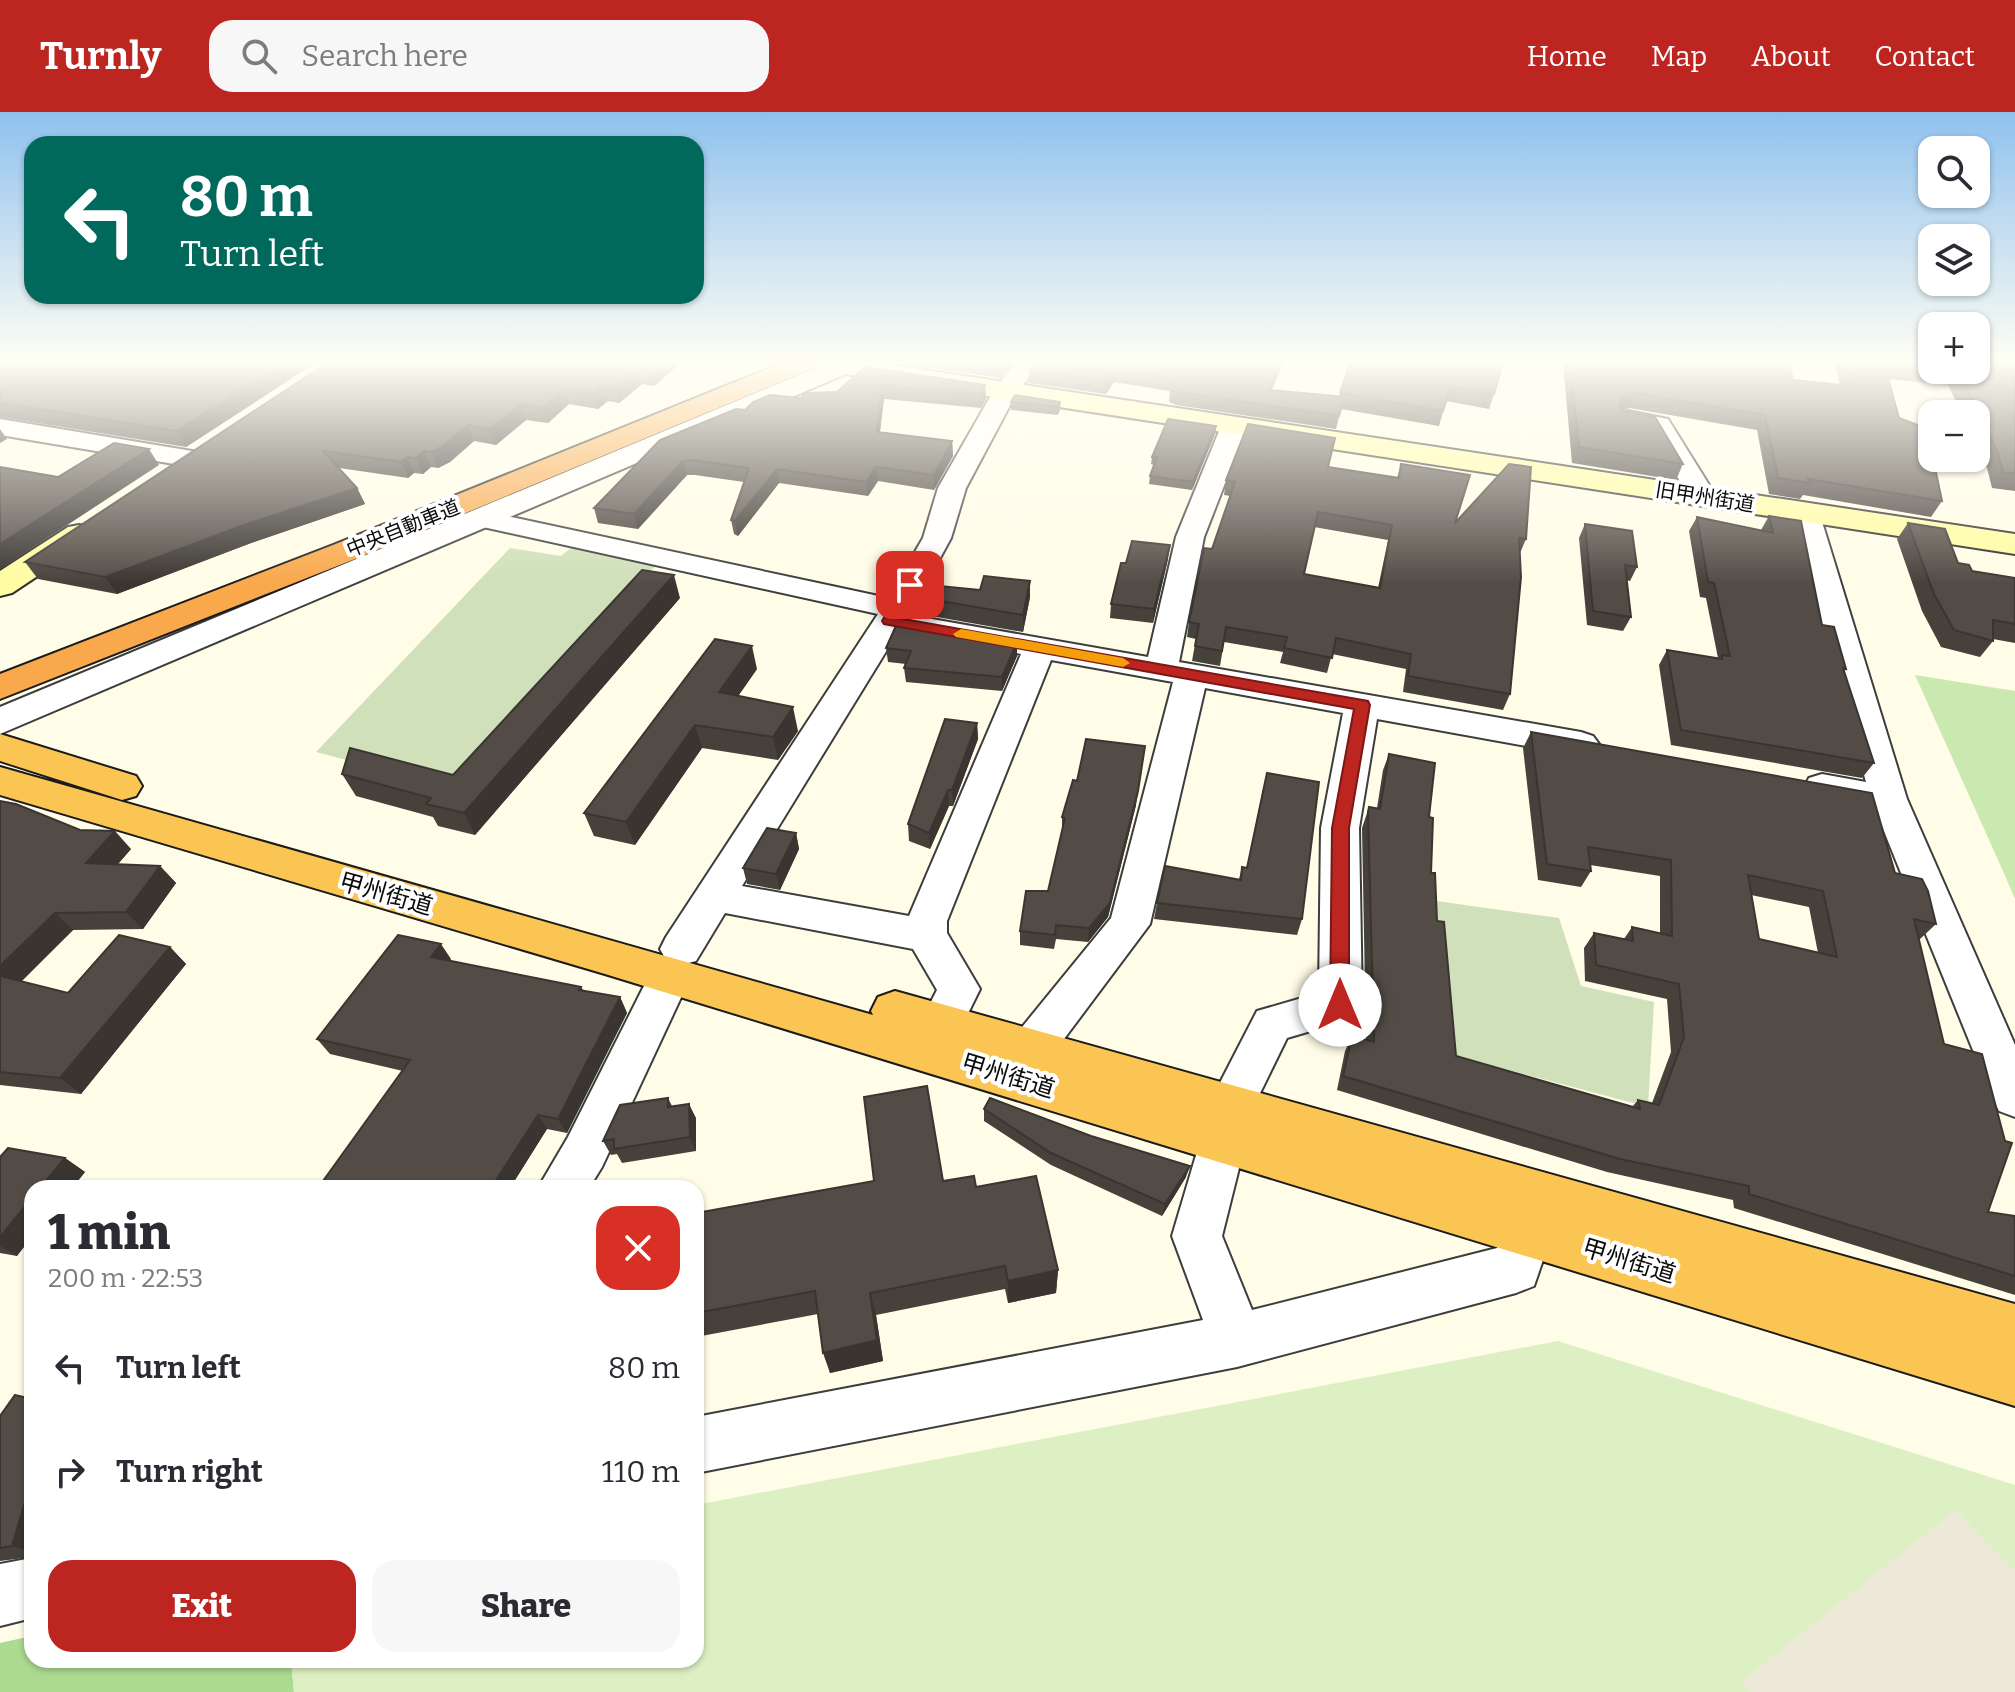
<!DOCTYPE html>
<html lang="en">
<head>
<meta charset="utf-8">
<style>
  body { margin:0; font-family:Bitter,"Noto Sans JP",serif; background:#f7f7f7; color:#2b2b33; height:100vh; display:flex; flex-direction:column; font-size:30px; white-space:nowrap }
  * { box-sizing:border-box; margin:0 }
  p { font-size:26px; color:#7c7c81 }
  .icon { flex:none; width:44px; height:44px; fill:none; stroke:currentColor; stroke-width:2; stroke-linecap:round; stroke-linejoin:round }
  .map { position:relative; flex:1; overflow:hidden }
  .side { position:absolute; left:24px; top:1068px; width:680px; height:488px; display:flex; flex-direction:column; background:#fff; border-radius:24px; box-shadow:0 2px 6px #0004 }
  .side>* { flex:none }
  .hud { position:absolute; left:24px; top:24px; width:680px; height:168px; border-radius:24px; box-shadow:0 2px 6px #0004; background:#00695c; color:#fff; overflow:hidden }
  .tools { position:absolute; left:1918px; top:24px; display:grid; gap:16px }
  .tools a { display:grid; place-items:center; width:72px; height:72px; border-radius:16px; background:#fff; box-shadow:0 2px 6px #0004; font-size:40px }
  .pin { position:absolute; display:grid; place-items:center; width:68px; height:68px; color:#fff; margin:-34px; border-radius:16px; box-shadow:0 4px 12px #0006 }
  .me { position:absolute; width:88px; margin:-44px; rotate:0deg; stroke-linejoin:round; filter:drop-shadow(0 0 6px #0008) }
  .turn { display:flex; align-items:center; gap:28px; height:168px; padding:0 24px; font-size:36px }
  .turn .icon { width:104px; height:104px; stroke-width:2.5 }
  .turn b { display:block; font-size:56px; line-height:68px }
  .round { display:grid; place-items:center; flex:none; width:84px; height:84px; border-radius:24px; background:#f7f7f7 }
  .overview { display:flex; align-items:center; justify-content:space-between; height:136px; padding:0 24px }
  h1 { font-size:48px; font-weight:800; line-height:60px }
  .action { display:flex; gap:16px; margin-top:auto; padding:16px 24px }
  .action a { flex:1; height:92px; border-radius:24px; background:#bc2520; color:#fff; font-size:32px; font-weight:800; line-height:92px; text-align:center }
  .action a+a { background:#f7f7f7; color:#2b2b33 }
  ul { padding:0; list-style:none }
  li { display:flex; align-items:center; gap:24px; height:104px; padding:0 24px }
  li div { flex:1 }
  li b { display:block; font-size:30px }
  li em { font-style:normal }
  header { display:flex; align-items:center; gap:48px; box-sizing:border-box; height:112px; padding:0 40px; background:#bc2520; color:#fff }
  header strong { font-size:38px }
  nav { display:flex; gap:44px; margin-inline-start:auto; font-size:28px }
  .search { width:560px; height:72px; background:#f7f7f7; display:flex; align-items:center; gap:20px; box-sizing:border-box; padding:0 28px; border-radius:24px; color:#7c7c81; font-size:30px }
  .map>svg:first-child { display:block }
  .green { fill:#cae9b1 }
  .forest { fill:#acda90 }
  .cemetery { fill:#d0e0ba }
  .pitch { fill:#ddf0c3 }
  .plaza { fill:#ede9d8 }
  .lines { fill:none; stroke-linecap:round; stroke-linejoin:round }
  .minor-casing { stroke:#3d3d3d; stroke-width:4 }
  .tertiary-casing { stroke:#3d3d3d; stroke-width:4 }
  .secondary-casing { stroke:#2c2c2c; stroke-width:4 }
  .trunk-casing { stroke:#1b1b1b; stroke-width:4 }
  .motorway-casing { stroke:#1b1b1b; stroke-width:4 }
  .minor { fill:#fff; fill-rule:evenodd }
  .tertiary { fill:#fff; fill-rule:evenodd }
  .secondary { fill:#fffca2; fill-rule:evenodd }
  .trunk { fill:#fbc553; fill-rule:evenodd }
  .motorway { fill:#f9a84c; fill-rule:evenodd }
  .wall { fill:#47413c; fill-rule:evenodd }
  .shaded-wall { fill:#3a3531 }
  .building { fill:#534c46; stroke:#3a3531; stroke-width:2; fill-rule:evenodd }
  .route { fill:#bc2520; stroke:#7a1815; stroke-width:2 }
  .slow { fill:#f59e0b }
  .labels { text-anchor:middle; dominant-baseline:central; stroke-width:8; stroke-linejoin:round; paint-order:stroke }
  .far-street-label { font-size:20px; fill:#0a0a0a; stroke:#fff }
  .street-label { font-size:24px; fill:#0a0a0a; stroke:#fff }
</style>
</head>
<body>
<header>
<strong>Turnly</strong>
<div class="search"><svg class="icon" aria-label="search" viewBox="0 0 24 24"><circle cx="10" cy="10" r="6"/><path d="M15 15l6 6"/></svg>Search here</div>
<nav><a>Home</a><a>Map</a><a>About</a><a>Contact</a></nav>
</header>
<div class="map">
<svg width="2015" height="1580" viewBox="0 0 2015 1580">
  <rect width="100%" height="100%" fill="#fffce7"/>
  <!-- green -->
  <path class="green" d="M1915,563l100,16v208l-12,-28z"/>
  <!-- forest -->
  <path class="forest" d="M32,1524v24h259l3,32h-294v-49z"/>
  <!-- cemetery -->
  <path class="cemetery" d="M573,434l82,20 -198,223 -141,-37 194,-204 51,8z
    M1436,789l123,17 22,68 73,16 -6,105 -199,-53z"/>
  <!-- pitch -->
  <path class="pitch" d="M1558,1229l457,144v207h-1721l-3,-32h405v-155z"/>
  <!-- plaza -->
  <path class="plaza" d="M1955,1398l60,61v121h-266l-8,-10z"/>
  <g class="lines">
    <defs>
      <path id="minor" d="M1015,251h25l-24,31 -50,94 -15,50 -42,77 239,42 28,-120 46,-113 4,-5h18l4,5 -44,113 -25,125 402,70 12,4 6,8 -6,8 -12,4 -204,-37 -18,109 3,177 -7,13 -68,20 -40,82 -10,4 9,16 -24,96 30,74 245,-62 13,-34 18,-7 18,7 7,17 -19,55 -18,7 -279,74 -541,106v-56l507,-97 -31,-84 33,-111 11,-4 -8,-15 49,-95 62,-18 2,-165 22,-115 -138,-25 -55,236 -104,139 -16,6 -16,-6 -6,-13 6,-13 97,-119 62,-236 -122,-22 -104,261v12l33,56 -24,49 -15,5 -15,-5 -7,-13 18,-35 -24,-41 -188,-36 -29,48 -11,3 6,12 -89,191 -13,21h-51l30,-51 87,-173 11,-4 -6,-11 6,-12 212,-323 -395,-87 -10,-2 -4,-6 4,-6 10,-2 405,87 35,-60 15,-50 55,-96zM898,520l123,22 -112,262 -167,-30z
        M1628,299l40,8 48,77 -4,6 -10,2 -10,-2 -42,-72 -31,-6 -4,-5 4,-5z
        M0,307l192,32 9,2 4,6 -4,6 -9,2 -192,-32z
        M1805,392l10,2 4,6 88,287 108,246v72l-16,-6 -7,-14 -117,-288 -66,-13 -5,-9 5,-9 13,-4 44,8 -75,-270 4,-6z
        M32,1446v60l-32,8v-62z"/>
      <path id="tertiary" d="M828,251h36l-4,5 -860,366v-27z"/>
      <path id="secondary" d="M812,251h66l1137,171v20l-1190,-183 -9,-3z
        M79,413l11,2 5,7 -5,7 -78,52 -12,3v-25l68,-44z"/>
      <path id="trunk" d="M0,622l136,42 6,10 -6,10 -14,4 -122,-39z
        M0,655l873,248 -2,-4 7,-14 17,-6 1120,313v102l-1410,-432 -605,-179z"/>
      <path id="motorway" d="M782,251h36l-4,5 -459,191 -355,140v-25l333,-129z"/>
    </defs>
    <!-- minor casing -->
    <use href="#minor" class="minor-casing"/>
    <!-- tertiary casing -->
    <use href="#tertiary" class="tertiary-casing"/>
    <!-- secondary casing -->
    <use href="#secondary" class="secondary-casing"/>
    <!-- trunk casing -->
    <use href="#trunk" class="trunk-casing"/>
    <!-- motorway casing -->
    <use href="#motorway" class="motorway-casing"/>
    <!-- minor -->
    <use href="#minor" class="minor"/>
    <!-- tertiary -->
    <use href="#tertiary" class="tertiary"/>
    <!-- secondary -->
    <use href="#secondary" class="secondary"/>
    <!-- trunk -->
    <use href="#trunk" class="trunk"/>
    <!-- motorway -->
    <use href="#motorway" class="motorway"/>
  </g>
  <!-- wall -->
  <path class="wall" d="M0,251h315l-129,84 -186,-30v-48l4,-1 -4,-1z
    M327,251h354l-27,23 -12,-2 -23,19 -11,-2 -10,8 -29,-5 -21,19 -22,-3 -30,25 -22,-4 -24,21 -12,6 -7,-1 -8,7 -9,-1 -6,5 -69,-10 18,20 8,16 -114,39 -134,51 -79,-15 -13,-17z
    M900,251h112l-12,15z
    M1034,251h249l-11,27 67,7 11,-34 144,31 -5,15 -43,-8 -7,25 -98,-17 -5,20 -160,-24 -7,-3 1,-11 -56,-9 -8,12 -77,-11v-13z
    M1563,251h226l4,17 47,5 -5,-22h97v7h44l39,-6v127l-23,-3 -5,-20 -11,-23v-31h-14l-14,-29 -60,-6 11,39 43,83 -11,16 -128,-22 -3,4 -31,-5 -12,-64 -128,-22 -6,2 60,54 -7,16 -104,-17z
    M865,255l120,18 1,14 -5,9 -97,-9 -4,33 72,9 1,15 -19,34 -56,-9 -10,15 -89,-13 -41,53 -4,-2 -3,-14 13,-38 -49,-7h-8l-49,54 -40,-6 -4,-15 151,-98 92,-18z
    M1011,290h49v8l-2,5 -47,-5z
    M1216,314l-1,8 -23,56 -43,-6 1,-8 4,-11 -3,-1 1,-7z
    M1401,352l54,59 71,16 -6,14 -10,141 -7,16 -100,-18 3,-23 -74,-15 -5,19 -47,-10 3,-11 -59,-10 -4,24 -28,-5 4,-22 -9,-2 2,-15 41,-126 -6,-1 2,-15 102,-13 69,11zM1314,415l74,13 -10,48 -74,-14z
    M1769,404l53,109 24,44 -2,3 30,91 -12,15 -191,-33 -12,-80 8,-15 51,8 -12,-60 -6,-1 -11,-66 8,-14 64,13z
    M1908,411l50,40 14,8 43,7v65l-22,-4v2l-13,16 -39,-10 -19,-36 -25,-72z
    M1585,412l52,43 -7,14 -4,-1 5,37 -8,14 -36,-6 -8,-87z
    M1168,447l-15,64 -43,-5 1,-14 15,-41z
    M980,478l50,7 -7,35 -109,-19 -2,-17z
    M680,486l-205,237 -37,-9 -5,-9 -77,-21 -14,-22 111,1z
    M1017,530v14l-15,35 -96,-9 -2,-14 2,-4 -18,-2 -2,-14z
    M757,557l-19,27 60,35 -20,29 -76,-12 -67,97 -41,-9 -10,-23z
    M977,611l1,16 -25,67h-4l-19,43 -21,-8 -1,-17z
    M1531,620l364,141 41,51 -17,16 25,104 44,168 27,4v79l-281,-87 -1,-8 -126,-28 -270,-82 8,-39 7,-15 14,4 -4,-212 7,-21 8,1 6,-38 6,-16 40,63 2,56 25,183 176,51 6,-7 14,3 19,-51 -4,-53 -82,-18 -1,-33 10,-15 30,6 8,-12 28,6v-57l-70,-11 1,6 -10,16 -43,-7 -15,-132zM1751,783l58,12 9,46 -59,-14z
    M1263,677l39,130 -5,16 -143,-16 3,-16 82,-24 3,-12 5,1z
    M0,689l131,48 -13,15 42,2 16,17 -33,46 -70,1 -52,51 47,12 102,-46 16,17 -105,130 -81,-9z
    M1136,693l-28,112 -20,25 -32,-3 -2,10 -34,-4v-14l28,-40 14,-60v-14z
    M796,721l3,16 -19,41 -33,-6 -4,-16z
    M451,847l-1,2 131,26 3,4 36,6 7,16 -60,120 -20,-4 -37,59h-192l85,-117 -73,-17 -13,-15z
    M668,986l4,8 24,12v33l-74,12 -5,-9 -6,1 -8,-14z
    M984,997l202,68 -24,39 -111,-51 -67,-44z
    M0,1045l65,1 20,14 -13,16h-40l-15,68 -17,-3z
    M943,1069l33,6 82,83 -2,23 -48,10 -3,-14 -129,26 7,46 -53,12 -12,-59 -122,23v-124z
    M32,1287v158l-32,4v-145z"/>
  <!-- shaded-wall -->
  <path class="shaded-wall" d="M284,251h31l-129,84 -9,-16z
    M659,251h22l-27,23 -4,-15z
    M1002,251h10l-12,15v-12z
    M1280,251h3l-17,39 3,-12z
    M638,257l4,15 -23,19 -4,-16z
    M1114,258v12l-8,12 1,-12z
    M882,273l2,14 -6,47 -1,-14z
    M985,273l1,14 -5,9 -1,-14z
    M603,274l5,15 -10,8 -5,-15z
    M564,277l5,15 -21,19 -5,-15z
    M1635,281l-6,15 -12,4 2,-8 4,-7z
    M521,292l5,16 -30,25 -6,-16z
    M468,313l6,16 -24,21 -12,6 -7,-16z
    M1216,314l-1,8 -23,56 1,-8z
    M0,317l7,10 -7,4z
    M952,329l1,15 -19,34v-15z
    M149,337l10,16 -159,104v-25z
    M424,339l7,16 -8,7 -7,-16z
    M407,345l7,16 -6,5 -7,-16z
    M683,349l4,14 -49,54 -4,-15z
    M876,355l2,14 -10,15 -2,-14z
    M777,357l2,14 -41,53 -3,-15z
    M357,376l8,16 -114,39 -134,51 -12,-17 136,-51z
    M1170,433l-2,14 -15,64 1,-14z
    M674,463l6,23 -205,237 -11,-22z
    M1030,469v16l-7,35v-17z
    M1017,530v14l-15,35v-14z
    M752,534l5,23 -32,46 -6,-23z
    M793,595l5,24 -20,29 -5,-23z
    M977,611l1,16 -25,67 -1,-16z
    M695,613l7,23 -67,97 -9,-23z
    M1145,634l-9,59 -28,112 -20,25 1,-14z
    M948,678l1,16 -19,43 -1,-16z
    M115,719l16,18 -28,32 -17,-18z
    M796,721l3,16 -19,41 -4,-16z
    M160,754l16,17 -33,46 -17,-17z
    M55,801l18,17 -61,61 -12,-10v-15z
    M441,832l10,15 -10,14 -10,-16z
    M170,835l16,17 -105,130 -21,-16z
    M620,885l7,16 -60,120 -9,-14z
    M689,992l7,14v33l-6,-14z
    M538,1003l9,14 -37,59h-19z
    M65,1046l20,14 -13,16h-32z
    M1190,1054l-4,11 -24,39 3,-12z
    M32,1086v39l-15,19 -17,-10v-9z
    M1058,1158l-2,23 -48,10v-22z
    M870,1181l6,22 7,46 -53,12 -7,-20z
    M32,1366v74l-20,-6z"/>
  <!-- building -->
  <path class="building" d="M13,251h271l-107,68 -177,-28v-34z
    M327,251h332l-9,8 -12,-2 -23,18 -12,-1 -10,8 -29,-5 -21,19 -22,-4 -31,25 -22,-4 -25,21 -12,6 -7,-1 -8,7 -9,-1 -6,5 -78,-11 34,37 -116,38 -136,51 -80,-15z
    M981,251h21l-2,3z
    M1034,251h246l-11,27 75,7 -5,19 -162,-24 -7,-2 6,-11 -62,-9 -7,12 -78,-12z
    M1350,251h153l-9,31 -43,-8 -8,25 -103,-18z
    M1570,251h219l4,17 59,6 -5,-23h85v5l-48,-5 15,55 29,11 4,22v7h1l9,43 -134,-22 2,4 -32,-5 -13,-63 -130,-22 -12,4 -4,7 4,7 32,6 28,47 -104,-17z
    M1976,251h38l1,1v110l-12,-2 -5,-19 -40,-83h-4h22z
    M865,255l120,18 -5,9 -98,-9 -5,47 75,9 -18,34 -58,-8 -10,15 -89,-13 -42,52 -4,-1 18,-52 -58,-8 -8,1 -49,53 -40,-6 66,-68 76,-31 9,1 8,-8 17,-7 31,3 4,-5 32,-1z
    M1015,283l45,7 -1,5 -48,-5z
    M1168,307l48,7 -23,56 -43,-6 7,-19h-5z
    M1248,312l87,14 -7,29 71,11 2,-14 69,11 -15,48 54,-59 22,3 -5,72 -7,-1 2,39 -11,117 -102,-18 3,-22 -75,-16 -4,20 -48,-10 3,-11 -61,-10 -4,24 -27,-5 4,-22 -10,-2 15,-74 8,1 23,-67 -9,-2zM1318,400l74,13 -12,63 -76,-14z
    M114,331l35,6 -149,95v-77l58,10z
    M1769,404l32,5 21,104 12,2 12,42 -3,-1 31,95 -193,-33 -14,-80 55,9v-4l8,1 -16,-73 -6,-1 -11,-65 76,16z
    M1908,411l37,6 13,34 11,2 3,6 43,7v46l-22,-4v21l-39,-11 -20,-36z
    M1585,412l47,7 5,36 -12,-2 6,52 -38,-6z
    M1132,429l38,4 -16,64 -43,-5 10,-41h5z
    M642,458l32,5 -210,238 -38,-9 5,-6 -89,-24 8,-26 103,27z
    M984,464l46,5 -7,34 -111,-19 7,-12 61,6z
    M898,509l119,21 -15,35 -98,-9 7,-17 -25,-3z
    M715,527l37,7 -33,46 74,15 -20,30 -78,-12 -69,97 -42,-9z
    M945,607l32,4 -25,67h-4l-19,43 -21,-9z
    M1531,620l341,61 23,80 27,6 6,12 8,33 -22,-5 30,125 38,10 23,87 7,2 -24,69 27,4v60l-266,-82v-8l-129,-27 -277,-83 9,-40 22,6 -6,-230 1,-5 11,2 9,-55 46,9 -6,54 4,1 -2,55h4l2,48 7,1 12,134 184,53 -2,-9 21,5 25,-68 -5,-53 -83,-19 -2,-32 39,8 -1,-14 40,9 -1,-76 -83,-13 3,24 -44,-7zM1748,763l75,16 14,66 -78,-18z
    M1086,627l59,7 -7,45 -28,112 -21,25 -33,-3 -1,10 -35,-4 6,-40h22l17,-73 -3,-1 11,-37 4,1z
    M1267,661l52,9 -17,137 -145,-16 8,-37 76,14 1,-13 5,1z
    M0,689l16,3 64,26 35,1 -29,32 74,3 -34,46 -71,1 -55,53z
    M767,716l29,5 -20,41 -33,-6z
    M119,823l51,12 -110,131 -60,-6v-96l68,17z
    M398,823l43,9 -10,13 150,30 -2,3 41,7 -62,122 -20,-4 -47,73h-173l92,-128 -93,-21z
    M927,974l16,95 31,-5 2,11 60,-11 22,94 -50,11 -3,-15 -135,27 7,47 -54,13 -8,-62 -119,22v-100l178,-32 -10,-84z
    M668,986v9l21,-3 1,33 -76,12v-10l-11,2 17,-36z
    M990,986l101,38 99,30 -25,38 -114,-51 -67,-44z
    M8,1036l57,10 -25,30h-8v10l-32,39v-80z
    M15,1283l17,4v79l-20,68 -12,2v-132z"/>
  <!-- sky -->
  <linearGradient id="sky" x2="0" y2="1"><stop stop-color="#8fc1ee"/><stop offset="0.53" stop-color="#fffef4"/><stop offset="1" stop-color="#fffef4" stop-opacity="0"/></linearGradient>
  <rect width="2015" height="472" fill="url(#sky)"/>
  <!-- route -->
  <path class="route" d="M910,469l7,4 -19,33 470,83 2,4 -21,123v177l-2,6h-14l-3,-6 2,-177 22,-119 -470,-85 -2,-3 23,-39z"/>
  <!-- slow -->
  <path class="slow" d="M961,517l162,29 7,5 -7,4 -167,-30 -3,-3z"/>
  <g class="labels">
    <!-- far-street labels -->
    <g class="far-street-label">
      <text transform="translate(1705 385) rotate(9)">旧甲州街道</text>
      <text transform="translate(403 416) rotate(-22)">中央自動車道</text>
    </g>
    <!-- street labels -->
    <g class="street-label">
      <text transform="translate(386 782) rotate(16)">甲州街道</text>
      <text transform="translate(1008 964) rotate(17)">甲州街道</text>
      <text transform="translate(1629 1149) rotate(17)">甲州街道</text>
    </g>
  </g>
</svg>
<div class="tools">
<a><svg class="icon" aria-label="search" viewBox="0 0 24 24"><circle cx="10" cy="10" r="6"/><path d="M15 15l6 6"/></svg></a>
<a><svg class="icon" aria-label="layers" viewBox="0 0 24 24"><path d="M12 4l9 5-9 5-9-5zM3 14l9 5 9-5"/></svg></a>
<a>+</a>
<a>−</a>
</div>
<div class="pin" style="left:910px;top:473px;background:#d93025"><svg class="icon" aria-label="arrive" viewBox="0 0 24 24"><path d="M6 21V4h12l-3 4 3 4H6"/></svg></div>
<svg class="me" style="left:1340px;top:893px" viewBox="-20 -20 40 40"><circle r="19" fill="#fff"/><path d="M0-13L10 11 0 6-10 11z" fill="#bc2520"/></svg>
<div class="hud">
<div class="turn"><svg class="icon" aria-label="left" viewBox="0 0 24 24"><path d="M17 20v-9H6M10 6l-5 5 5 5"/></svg><div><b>80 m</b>Turn left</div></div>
</div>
<section class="side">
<div class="overview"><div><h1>1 min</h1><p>200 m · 22:53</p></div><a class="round" style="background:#d93025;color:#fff"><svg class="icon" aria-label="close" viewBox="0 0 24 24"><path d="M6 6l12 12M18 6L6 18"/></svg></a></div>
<ul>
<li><svg class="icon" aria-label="left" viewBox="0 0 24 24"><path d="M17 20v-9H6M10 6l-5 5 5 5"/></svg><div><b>Turn left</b></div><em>80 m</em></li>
<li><svg class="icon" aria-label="right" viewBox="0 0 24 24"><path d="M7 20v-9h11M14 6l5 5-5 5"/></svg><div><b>Turn right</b></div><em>110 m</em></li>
</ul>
<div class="action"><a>Exit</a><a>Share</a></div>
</section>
</div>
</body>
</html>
